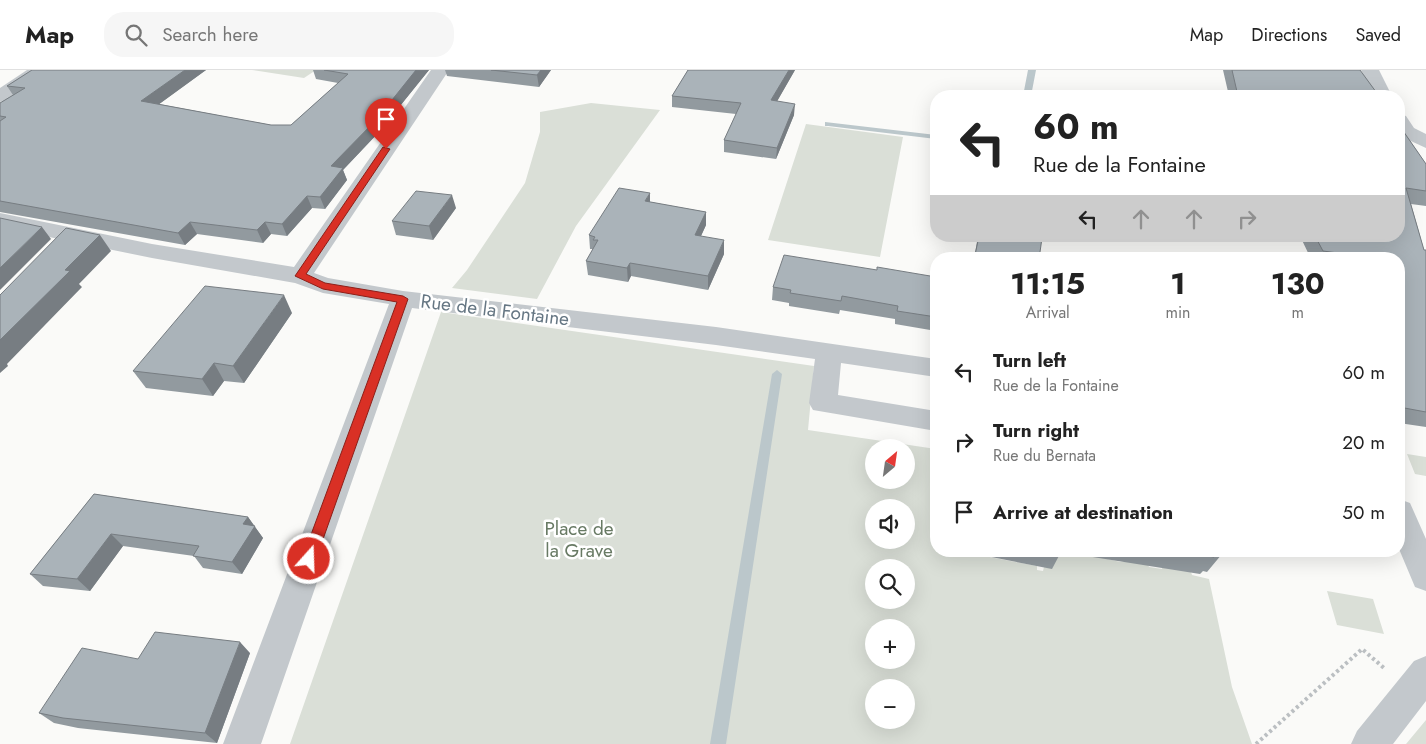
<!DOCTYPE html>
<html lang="en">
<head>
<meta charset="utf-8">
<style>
  body { margin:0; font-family:Jost,sans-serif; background:#f6f6f6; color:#222; height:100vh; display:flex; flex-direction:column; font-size:19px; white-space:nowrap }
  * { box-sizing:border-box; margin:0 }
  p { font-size:16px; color:#767676 }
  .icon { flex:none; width:28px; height:28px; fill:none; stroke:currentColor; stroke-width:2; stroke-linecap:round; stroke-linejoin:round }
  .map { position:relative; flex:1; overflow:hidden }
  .drawer { position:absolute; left:930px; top:182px; width:475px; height:305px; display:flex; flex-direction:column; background:#fff; border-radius:20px; box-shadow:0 5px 20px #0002 }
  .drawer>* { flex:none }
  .banner { position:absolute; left:930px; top:20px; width:475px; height:152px; border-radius:20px; box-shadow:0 5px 20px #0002; background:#fff; color:#222; overflow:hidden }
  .needle { width:32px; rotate:29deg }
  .fabs { position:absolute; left:865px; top:369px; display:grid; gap:10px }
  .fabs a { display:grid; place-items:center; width:50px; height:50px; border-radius:50%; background:#fff; box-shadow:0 5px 20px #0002; font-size:25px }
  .pin { position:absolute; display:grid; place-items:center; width:42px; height:42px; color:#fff; margin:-51px -21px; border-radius:50% 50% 50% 0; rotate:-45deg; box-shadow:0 0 5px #0007 }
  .pin .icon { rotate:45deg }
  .me { position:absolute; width:55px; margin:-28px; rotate:20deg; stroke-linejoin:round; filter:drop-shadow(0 0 4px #0008) }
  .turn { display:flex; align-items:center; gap:18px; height:105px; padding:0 20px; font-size:22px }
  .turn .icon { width:65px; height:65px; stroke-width:2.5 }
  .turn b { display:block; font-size:35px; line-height:42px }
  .lanes { display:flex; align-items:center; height:48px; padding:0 20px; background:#0003; justify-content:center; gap:25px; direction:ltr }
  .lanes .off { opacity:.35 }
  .eta { display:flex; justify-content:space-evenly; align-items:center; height:85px; text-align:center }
  .eta b { font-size:30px; font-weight:700; line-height:35px }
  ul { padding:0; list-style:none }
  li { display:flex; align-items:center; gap:15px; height:70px; padding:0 20px }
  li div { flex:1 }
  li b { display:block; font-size:19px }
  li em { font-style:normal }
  header { display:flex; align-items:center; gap:30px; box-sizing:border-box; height:70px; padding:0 25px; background:#fff; border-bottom:1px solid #e0e0e0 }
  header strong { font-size:24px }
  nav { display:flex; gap:28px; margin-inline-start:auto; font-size:18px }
  .search { width:350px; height:45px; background:#f6f6f6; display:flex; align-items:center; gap:12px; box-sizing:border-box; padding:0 18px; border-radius:20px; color:#767676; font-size:19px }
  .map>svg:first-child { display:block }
  .green { fill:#dadfd7; fill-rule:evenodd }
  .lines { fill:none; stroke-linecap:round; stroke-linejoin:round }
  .stream { fill:#bbc7cb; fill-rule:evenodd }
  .path { stroke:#bbbfc2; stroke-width:4; stroke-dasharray:3 3; stroke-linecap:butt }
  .minor { fill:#c3c8cc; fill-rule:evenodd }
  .wall { fill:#929a9f }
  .shaded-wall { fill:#777d82 }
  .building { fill:#aab3b9; stroke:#777d82 }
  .route { fill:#d93025; stroke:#8d1f18 }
  .labels { text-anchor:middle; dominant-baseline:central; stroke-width:5; stroke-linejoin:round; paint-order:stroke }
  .street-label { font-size:19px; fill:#657683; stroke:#fff }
  .park-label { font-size:19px; fill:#687a64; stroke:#fff }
</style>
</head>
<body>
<header>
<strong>Map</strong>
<div class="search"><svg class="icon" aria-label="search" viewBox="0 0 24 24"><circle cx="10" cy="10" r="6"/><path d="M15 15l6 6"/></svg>Search here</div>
<nav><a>Map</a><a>Directions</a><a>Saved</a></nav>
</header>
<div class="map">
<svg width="1426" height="674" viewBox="0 0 1426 674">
  <rect width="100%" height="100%" fill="#fafaf8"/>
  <!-- green -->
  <path class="green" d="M252,0h64l-12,8z
    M591,33l69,7 -84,116 -39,73 -85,-11 15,-18 58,-87 15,-51v-20z
    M806,54l97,13 -23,120 -112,-17z
    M441,242l373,54 -6,64 128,19v102h23l6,3 1,2 8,1v-3l63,12v4l6,1 1,-4 8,1 -9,-17h32l45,11h27l2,5 13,2v-5l28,5 2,6 17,4 23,108 20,57h-962zM874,378h32v32h-32zM874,438h32v32h-32zM874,498h32v32h-32zM874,558h32v32h-32zM874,618h32v32h-32z
    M1407,384l19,3v19l-11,-2z
    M1327,521l46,8 11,35 -47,-9z
    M1426,650v24h-20z"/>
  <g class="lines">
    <!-- stream -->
    <path class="stream" d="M1028,0h8l-5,26h-8z
      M825,52l111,13v4l-108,-13h-3z
      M777,300l5,4 -56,370h-16l62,-370z"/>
    <!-- path -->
    <path class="path" d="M1256,674l106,-95 22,19"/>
    <!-- minor -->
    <path class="minor" d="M27,0h21l-3,4 -38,26 -7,2v-14z
      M431,0h18l-135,203 14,5 75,13 313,36 220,32v18l-95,-14 -3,32 98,16v20l-123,-21 -4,-7 6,-44 -99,-14 -304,-37 -151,436h-38l166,-440 -66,-11 -28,-10 -143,-25 -152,-31v-14l152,31 142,23z
      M1361,0h18l13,26h-18z
      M1399,44l7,2 8,12 12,6v14l-26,-12z
      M1399,429l11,4 16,36v52l-11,-4 -16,-38z
      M1426,586v45l-33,43h-42l6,-13 57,-70z"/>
  </g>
  <!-- wall -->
  <path class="wall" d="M32,0h174l-47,34 112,21h20l47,-42 -22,-4 -3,-9h116l-50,62 -36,38 4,10 -22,29 -13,-1 -25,28 -16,-2 -8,9 -66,-9 -12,11 -185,-33v-109l13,-8 -6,-9z
    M445,0h106l-12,17 -92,-11z
    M688,0h107l-18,31 17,14 -18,44 -52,-7v-12l12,-26 -64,-7v-11z
    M1223,0h137l19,26h-150z
    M1399,55l27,39v42l-15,-2 13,46h2v177l-27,-4v-164h-88l-11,-23h99z
    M650,132l56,10v13l-5,11 23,18 -16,36 -77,-14 -3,6 -40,-7 -2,-14 7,-12h-3l-1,-14z
    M456,138l-23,32 -37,-5 -4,-14z
    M978,166h57l4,23h-65z
    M877,200l59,7v54l-41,-7v-5l-55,-9 -1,4 -50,-8v-3l-17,-3 1,-13z
    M292,243l-48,70 -20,-2 -11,15 -67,-8 -13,-17z
    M94,424l154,23 15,21 -21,36 -39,-6 -9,-12 -71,-10 -33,45 -47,-5 -13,-12z
    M961,481h260l1,3 -15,18 -4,-1 -3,3 -139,-22 -9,17z
    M250,583l-33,90 -139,-15 -24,-5 -15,-10 99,-54z"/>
  <!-- shaded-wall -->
  <path class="shaded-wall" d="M185,0h21l-59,43 -6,-12z
    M416,0h13l-50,62 -36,38 4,10 -22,29 -5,-12 11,-31z
    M541,0h10l-12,17 -2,-12z
    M789,0h6l-24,42v-12z
    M795,34l-1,11 -18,44 1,-11z
    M650,123v13l-5,-5z
    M452,125l4,13 -23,32 -4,-14z
    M307,126l5,12 -25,28 -5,-12z
    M706,142v13l-11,24v-14z
    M190,152l7,12 -12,11 -7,-12z
    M265,152l6,12 -8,9 -6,-13z
    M42,157l9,12 -51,51v-22z
    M100,165l11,16 -32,33 3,3 -75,77 1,2 -8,7v-33l65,-70z
    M724,170v14l-16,36v-14z
    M630,193l1,13 -3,6 -1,-14z
    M284,225l8,18 -48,70 -11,-17z
    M214,293l10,18 -11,15 -11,-17z
    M248,447l15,21 -21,36 -10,-12 11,-38z
    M111,464l12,12 -33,45 -13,-12z
    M240,572l10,11 -33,90 -12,-10z"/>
  <!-- building -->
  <path class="building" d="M32,0h153l-44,31 130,24h20l57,-51 -24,-4h92l-40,50 -45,46 12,2 -23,29 -13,-1 -25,28 -17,-2 -8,8 -67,-8 -12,11 -178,-32v-80l6,-4 -6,-1v-13l25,-15 -18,-2z
    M491,0h50l-4,5z
    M688,0h101l-18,30 24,4 -18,44 -53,-8 17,-37 -69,-7z
    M1232,0h128l19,26h-141z
    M1399,55l27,39v27l-20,-3 18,62h2v162l-27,-5v-148h-58l-3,-6 -15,-2 -8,-15h84z
    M619,118l31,5 -5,8 61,11 -11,23 29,5 -16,36 -78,-13 -3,5 -41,-7 12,-21h-5l2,-3 -6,-2z
    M416,121l36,4 -23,31 -37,-5z
    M0,148l42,9 -42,41z
    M66,158l34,7 -35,35 5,1 -70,69v-45z
    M979,166h56l7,2 -3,21h-40l-24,-4z
    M784,185l93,15v-3l59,10v40l-39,-6 1,-5 -56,-10 -1,5 -51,-8 1,-3 -18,-3z
    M205,216l79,9 -51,71 -19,-3 -12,16 -69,-8z
    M94,424l154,23 -5,7 12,2 -23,36 -39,-6 6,-10 -88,-12 -34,45 -47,-5z
    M1179,481h42l1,3 -9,-1 1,4z
    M155,562l85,10 -35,91 -142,-15 -24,-5 43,-65 56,11z"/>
  <!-- route -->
  <path class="route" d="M383,77l7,2 -84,125 19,9 78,13 5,3 -92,260 -2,4 -5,1 -5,-1 -2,-4 95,-257 -74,-13 -28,-13z"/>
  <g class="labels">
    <!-- street labels -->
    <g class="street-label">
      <text transform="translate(495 240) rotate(7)">Rue de la Fontaine</text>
    </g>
    <!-- park labels -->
    <g class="park-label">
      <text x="579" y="458">Place de<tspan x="579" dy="22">la Grave</tspan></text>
    </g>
  </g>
</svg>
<div class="fabs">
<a><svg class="needle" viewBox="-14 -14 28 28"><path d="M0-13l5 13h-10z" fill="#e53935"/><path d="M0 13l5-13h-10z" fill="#767676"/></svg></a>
<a><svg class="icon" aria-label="sound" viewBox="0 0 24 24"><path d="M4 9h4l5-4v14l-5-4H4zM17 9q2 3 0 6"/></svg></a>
<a><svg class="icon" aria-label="search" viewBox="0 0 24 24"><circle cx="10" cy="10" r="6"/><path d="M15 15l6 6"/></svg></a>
<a>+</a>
<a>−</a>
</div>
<div class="pin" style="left:386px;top:79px;background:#d93025"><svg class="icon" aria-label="arrive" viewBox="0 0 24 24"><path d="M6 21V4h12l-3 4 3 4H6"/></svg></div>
<svg class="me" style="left:309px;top:489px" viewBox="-20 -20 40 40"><circle r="17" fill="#d93025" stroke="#fff" stroke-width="3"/><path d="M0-11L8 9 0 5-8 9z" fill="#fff"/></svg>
<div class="banner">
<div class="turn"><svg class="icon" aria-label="left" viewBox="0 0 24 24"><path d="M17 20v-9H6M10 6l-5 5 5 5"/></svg><div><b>60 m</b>Rue de la Fontaine</div></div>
<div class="lanes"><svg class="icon" aria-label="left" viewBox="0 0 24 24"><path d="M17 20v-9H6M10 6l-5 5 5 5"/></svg><svg class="icon off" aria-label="ahead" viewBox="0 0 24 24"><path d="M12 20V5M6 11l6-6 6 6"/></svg><svg class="icon off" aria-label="ahead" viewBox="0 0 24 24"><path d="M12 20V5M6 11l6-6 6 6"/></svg><svg class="icon off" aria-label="right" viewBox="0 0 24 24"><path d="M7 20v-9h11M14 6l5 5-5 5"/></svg></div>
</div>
<section class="drawer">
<div class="eta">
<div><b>11:15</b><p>Arrival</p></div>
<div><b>1</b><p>min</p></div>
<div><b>130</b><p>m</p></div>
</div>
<ul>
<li><svg class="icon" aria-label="left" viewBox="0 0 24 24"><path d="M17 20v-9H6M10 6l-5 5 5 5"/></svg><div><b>Turn left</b><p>Rue de la Fontaine</p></div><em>60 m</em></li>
<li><svg class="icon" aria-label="right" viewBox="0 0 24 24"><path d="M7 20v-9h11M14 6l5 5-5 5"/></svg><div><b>Turn right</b><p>Rue du Bernata</p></div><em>20 m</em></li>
<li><svg class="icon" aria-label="arrive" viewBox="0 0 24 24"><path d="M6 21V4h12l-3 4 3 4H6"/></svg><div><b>Arrive at destination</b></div><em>50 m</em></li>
</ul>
</section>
</div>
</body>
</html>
